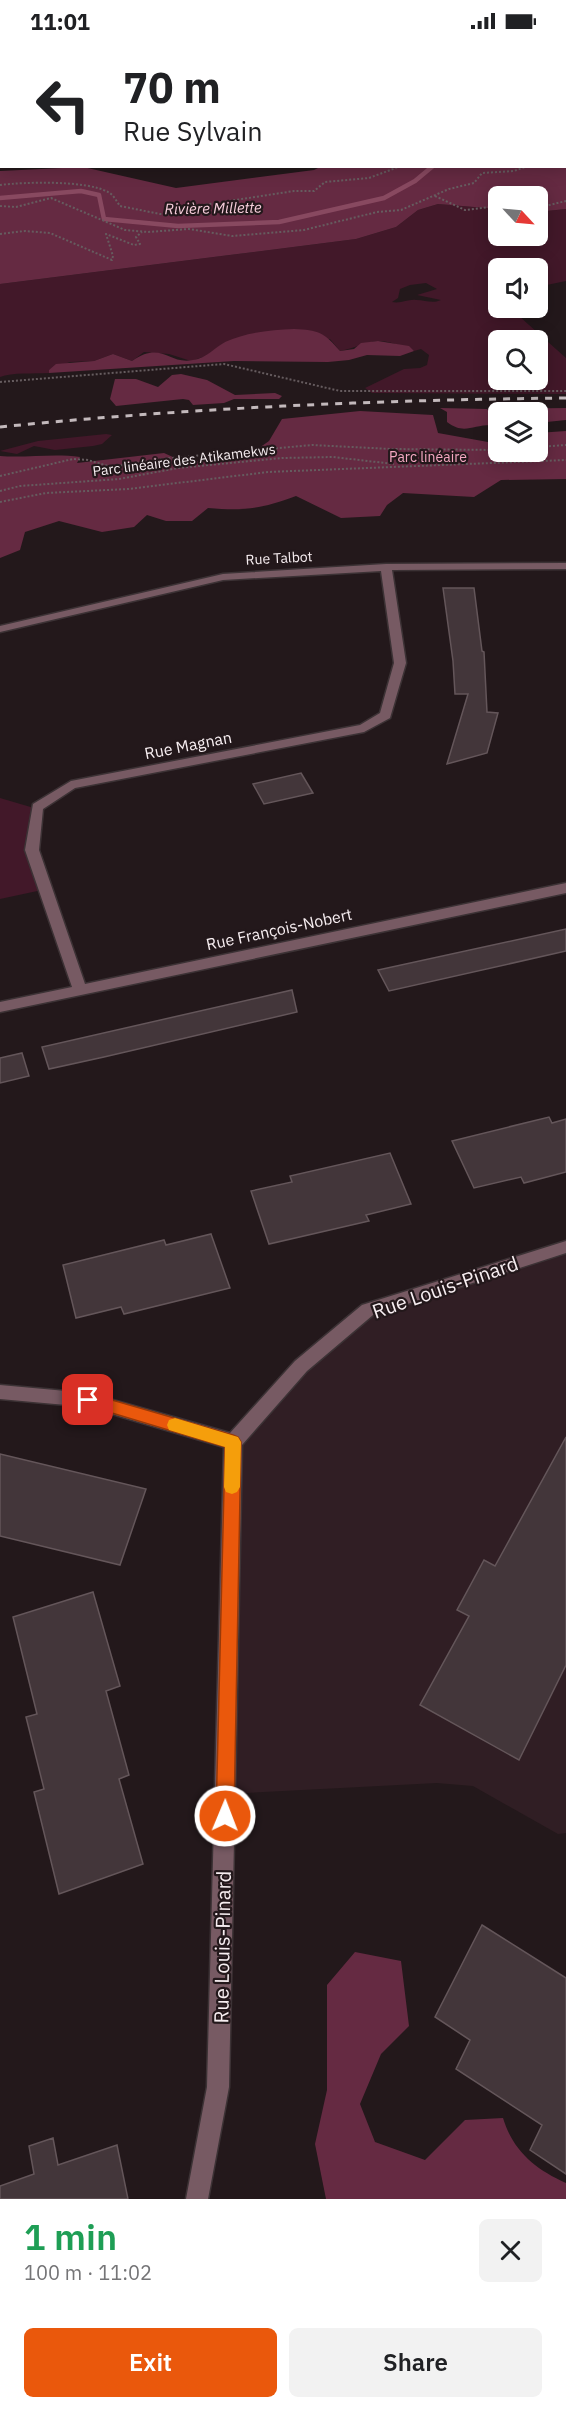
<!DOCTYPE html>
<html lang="en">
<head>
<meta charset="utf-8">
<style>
  body { margin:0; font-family:"IBM Plex Sans",sans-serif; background:#f2f2f2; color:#202124; height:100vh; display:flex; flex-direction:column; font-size:22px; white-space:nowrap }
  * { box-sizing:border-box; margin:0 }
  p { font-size:20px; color:#757577 }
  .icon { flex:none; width:33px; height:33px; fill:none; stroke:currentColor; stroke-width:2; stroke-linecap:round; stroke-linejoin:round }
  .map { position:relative; height:2157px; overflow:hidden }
  .drawer { display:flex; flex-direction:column; background:#fff; flex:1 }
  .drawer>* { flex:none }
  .banner { position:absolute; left:0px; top:0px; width:567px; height:126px; box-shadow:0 3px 15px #0003; background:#fff; color:#202124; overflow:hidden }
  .needle { width:39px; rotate:116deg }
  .controls { position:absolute; left:488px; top:144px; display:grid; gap:12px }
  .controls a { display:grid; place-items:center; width:60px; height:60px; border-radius:9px; background:#fff; box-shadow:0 3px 15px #0003; font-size:30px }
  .pin { position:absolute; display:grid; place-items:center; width:51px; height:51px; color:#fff; margin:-26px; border-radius:12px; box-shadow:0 3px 9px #0006 }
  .me { position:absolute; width:66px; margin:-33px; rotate:1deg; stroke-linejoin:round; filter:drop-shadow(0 0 4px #0008) }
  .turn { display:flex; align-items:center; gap:21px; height:126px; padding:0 24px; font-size:27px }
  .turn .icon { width:78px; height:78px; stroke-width:2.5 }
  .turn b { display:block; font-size:42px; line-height:51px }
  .round { display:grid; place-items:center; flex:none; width:63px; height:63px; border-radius:9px; background:#f2f2f2 }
  .headline { display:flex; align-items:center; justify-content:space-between; height:102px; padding:0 24px }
  h1 { font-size:36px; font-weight:600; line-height:45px; color:#1e9e55 }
  .action { display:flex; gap:12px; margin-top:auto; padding:12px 24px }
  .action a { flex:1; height:69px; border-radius:9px; background:#ea580c; color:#fff; font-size:24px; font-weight:600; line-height:69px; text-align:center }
  .action a+a { background:#f2f2f2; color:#202124 }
  .status { display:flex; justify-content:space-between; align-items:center; height:42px; padding:0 30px; background:#fff; direction:ltr }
  .status svg { height:16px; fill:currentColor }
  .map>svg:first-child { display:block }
  .built { fill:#301e24 }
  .green { fill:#421829; fill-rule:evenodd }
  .forest { fill:#652a42 }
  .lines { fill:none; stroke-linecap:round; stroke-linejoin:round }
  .stream { stroke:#884960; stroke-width:4.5 }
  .building { fill:#43363a; stroke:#64565a; stroke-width:1.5 }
  .minor-casing { stroke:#3c3235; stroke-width:3 }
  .tertiary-casing { stroke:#3c3235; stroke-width:3 }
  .path { stroke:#665c5f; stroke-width:2; stroke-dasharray:2 2; stroke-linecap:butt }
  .minor { fill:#775a63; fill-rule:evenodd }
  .tertiary { fill:#775a63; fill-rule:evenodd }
  .rail { stroke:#c3b9bc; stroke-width:3; stroke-dasharray:7 7; stroke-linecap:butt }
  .route { fill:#ea580c; stroke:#983908; stroke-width:1.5 }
  .slow { fill:#f59e0b }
  .labels { text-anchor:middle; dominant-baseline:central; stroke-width:4.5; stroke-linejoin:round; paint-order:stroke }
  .far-park-label { font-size:14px; fill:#f5a8c2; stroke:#23181b }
  .far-street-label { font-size:14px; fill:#f7eef1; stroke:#23181b }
  .far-water-label { font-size:15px; font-style:italic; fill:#f7cedb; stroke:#23181b }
  .street-label { font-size:16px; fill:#f7eef1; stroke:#23181b }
  .near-street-label { font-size:20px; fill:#f7eef1; stroke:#23181b }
</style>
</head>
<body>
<div class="status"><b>11:01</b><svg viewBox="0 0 49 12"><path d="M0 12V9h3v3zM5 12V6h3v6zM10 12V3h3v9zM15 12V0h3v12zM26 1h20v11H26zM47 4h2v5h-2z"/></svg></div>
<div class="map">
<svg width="566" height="2157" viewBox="0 0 566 2157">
  <rect width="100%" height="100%" fill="#23181b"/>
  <!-- built -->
  <path class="built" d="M566,1205v586l-8,1 -85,-48 -36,-3 -212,11 8,-352 135,-132z"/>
  <!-- green -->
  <path class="green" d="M438,162l60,5v27h39v-24l29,-3v72l-29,6v-19h-39v26l-2,1 2,13h12l56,50v36l-194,-1 -7,-5 39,-19 16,-1 7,-3 2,-10 -8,-6 -7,2c-5,-4 -29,-11 -37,-10 -12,1 -25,8 -37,10l-10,-12 -105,3 -19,14 -15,5 -22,-7 -25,-2 -12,9 -19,-7 -19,7 -24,1 -21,8v3c-15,1 -37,-1 -49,4v-93l356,-45 40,-12 22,-17zM426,241l11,6 -20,6 24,5c-9,4 -15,0 -25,0 -8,-1 -15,4 -24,2l6,-4 2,-9 10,-4zM498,298h39v40h-39z
    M106,392l6,1 -10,9 -9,2 -38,4 -21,-4 -17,8 -17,-3 38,-10z
    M0,756l34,10 8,82 -42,9z"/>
  <!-- forest -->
  <path class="forest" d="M566,41v126l-29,3v-16h-39v13l-60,-5 -20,6 -22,17 -40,12 -356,45v-113l83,-4 93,21 138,-18 6,-3 246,-1z
    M294,287c24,1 30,3 46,22l14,-2 7,-6 17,-2 31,5 5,5 -14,5 -33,-1 -18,5 -21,2 -94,-1 -185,12v-3l7,-6 38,-3 19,-7 19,7c30,-21 36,4 61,-1 14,-2 21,-12 32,-18 22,-10 46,-12 69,-13z
    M181,332l26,6 28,15 40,-2 7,3 -3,3h-45l-10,4 -31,2 -4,-5 -6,-1 -67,7 -6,-7 5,-20h21l22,8 14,-12z
    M440,366l47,1 9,10 -5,6c-19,0 -27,10 -44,-3v-10z
    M566,366v12l-29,3v-11h-38l-6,-3z
    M360,369l73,4 5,18 50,9 10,-2v12h39v-19l29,-2v48l-65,1 -27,17 -71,-4 -16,12 -7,11 -39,2 -45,-22c-35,13 -51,15 -88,12l-16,13h-26l-19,-6 -13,12 -32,5 -43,-11 -34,11 -5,18 -20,8v-102c27,2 54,-3 80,1l-3,6 87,-10 20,9 62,-5 23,-16 13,-22z
    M355,1910l46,9 8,65 -28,28 -21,50 15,38 50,18 40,-40 38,-2c10,33 32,51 63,65v16h-240l-11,-55 12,-54v-105z"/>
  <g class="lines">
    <!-- stream -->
    <path class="stream" d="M0,156l81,-7 18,4 5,24 74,7 101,-4 105,-24 31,-17 18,-15"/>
  </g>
  <!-- building -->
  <path class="building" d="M443,546h31l8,63 2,1 3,60 11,1 -11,40 -40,11 21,-70h-13l-2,-33z
    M301,731l12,20 -49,11 -11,-20z
    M566,887v22l-177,40 -11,-21z
    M292,948l5,22 -193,45 -55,12 -7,-22z
    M22,1011l7,23 -29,7v-25z
    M549,1075l3,6 14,-4v53l-42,11 -3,-6 -47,11 -22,-47z
    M390,1111l21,51 -45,11 3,6 -100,23 -18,-53 41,-9 -2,-6z
    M211,1192l19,54 -106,26 -3,-7 -45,11 -13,-53 101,-25 2,5z
    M566,1395v228l-47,95 -99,-55 49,-89 -12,-6 27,-50 11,6z
    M0,1412l146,35 -26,76 -120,-29z
    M93,1550l27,94 -14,5 23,84 -10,4 24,85 -84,30 -25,-102 10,-3 -18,-72 11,-3 -24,-97z
    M482,1883l84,53v196l-36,-24 12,-25 -86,-56 14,-29 -35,-23z
    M53,2096l5,27 59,-20 11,54h-128v-13l34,-12 -5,-28z"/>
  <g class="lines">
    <defs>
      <path id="minor" d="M0,15h2v6h-2z
        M566,521v6l-174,1 14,93 -16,55 -26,14 -289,56 -32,21 -4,41 46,134 481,-101v10l-566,119v-10l72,-15 -47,-137 8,-46 38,-23 289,-56 20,-12 14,-50 -13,-92 -158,9 -223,52v-6l223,-52 163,-10z
        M566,1199v12l-193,62 -66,56 -65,74 -13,642 -21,112h-22l21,-112 17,-640 -136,-40 -88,-8v-14l88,8 142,40 65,-72 67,-56z"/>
      <path id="tertiary" d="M458,0h18l-1,2z
        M0,52h2l-2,5z"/>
    </defs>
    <!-- minor casing -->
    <use href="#minor" class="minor-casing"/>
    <!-- tertiary casing -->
    <use href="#tertiary" class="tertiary-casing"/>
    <!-- path -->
    <path class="path" d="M0,143c25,-3 86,-5 108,7 5,2 9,10 12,14l40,8h21l22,-9 91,-14h20l11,-9 44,-4 32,-12
      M435,154l30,14 33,-4
      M0,164l16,1 35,-9 74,32 23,2 41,-3 43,7 72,-6 73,-18 24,-2 48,-21 25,-6 8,-10 32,-2 14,-5
      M537,166l29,-7
      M0,192l25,-3 25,2 62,27 1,-4 -7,-22 28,11 6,-1 -4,-7 6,-5
      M0,340l224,-18 116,27h226
      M537,405l29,-2
      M0,434l73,-17 15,1 23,7 50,-8 151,-14 79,4 107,1
      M0,449l20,-5 99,-7 59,-11 104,-10 51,-1 61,7
      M0,460l46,-9 82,-4 140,-17 298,-12"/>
    <!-- minor -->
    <use href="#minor" class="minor"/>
    <!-- tertiary -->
    <use href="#tertiary" class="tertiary"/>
    <!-- rail -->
    <path class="rail" d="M0,385c188,-19 377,-27 566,-29"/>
  </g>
  <!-- route -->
  <path class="route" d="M88,1351l145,42 5,2 3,5 -7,374 -3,7 -6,2 -7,-2 -2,-7 9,-369 -143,-43 -2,-4 2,-5z"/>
  <!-- slow -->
  <path class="slow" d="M175,1376l63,19 3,5 -1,45 -3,5 -5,2 -6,-2 -2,-5 1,-40 -56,-17 -2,-5 2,-5z"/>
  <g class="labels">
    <!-- far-park labels -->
    <g class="far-park-label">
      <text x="428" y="415">Parc linéaire</text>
    </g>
    <!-- far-street labels -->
    <g class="far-street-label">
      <text transform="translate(184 418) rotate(-7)">Parc linéaire des Atikamekws</text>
      <text transform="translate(279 516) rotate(-3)">Rue Talbot</text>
    </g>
    <!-- far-water labels -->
    <g class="far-water-label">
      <text transform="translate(213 166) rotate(-1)">Rivière Millette</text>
    </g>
    <!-- street labels -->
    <g class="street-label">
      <text transform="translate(188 703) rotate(-11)">Rue Magnan</text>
      <text transform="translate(279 887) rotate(-12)">Rue François-Nobert</text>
    </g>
    <!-- near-street labels -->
    <g class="near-street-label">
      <text transform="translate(445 1245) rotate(-19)">Rue Louis-Pinard</text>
      <text transform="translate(222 1905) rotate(-89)">Rue Louis-Pinard</text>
    </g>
  </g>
</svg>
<div class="controls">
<a><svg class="needle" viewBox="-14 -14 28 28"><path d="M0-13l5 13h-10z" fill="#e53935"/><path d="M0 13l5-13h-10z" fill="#757577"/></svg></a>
<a><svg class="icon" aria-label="sound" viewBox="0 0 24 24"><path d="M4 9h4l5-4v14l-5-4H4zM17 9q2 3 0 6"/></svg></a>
<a><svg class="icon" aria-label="search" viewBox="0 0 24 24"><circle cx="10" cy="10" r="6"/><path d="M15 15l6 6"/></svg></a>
<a><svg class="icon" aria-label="layers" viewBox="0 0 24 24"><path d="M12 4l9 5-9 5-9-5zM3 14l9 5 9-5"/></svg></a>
</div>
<div class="pin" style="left:88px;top:1358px;background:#d93025"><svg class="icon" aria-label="arrive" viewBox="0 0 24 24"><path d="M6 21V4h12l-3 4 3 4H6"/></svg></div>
<svg class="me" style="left:225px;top:1774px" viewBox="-20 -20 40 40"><circle r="17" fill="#ea580c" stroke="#fff" stroke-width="3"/><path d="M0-11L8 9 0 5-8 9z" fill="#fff"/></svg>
<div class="banner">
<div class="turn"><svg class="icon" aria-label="left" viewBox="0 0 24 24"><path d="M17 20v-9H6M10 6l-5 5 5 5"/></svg><div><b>70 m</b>Rue Sylvain</div></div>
</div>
</div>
<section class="drawer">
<div class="headline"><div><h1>1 min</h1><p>100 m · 11:02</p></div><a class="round"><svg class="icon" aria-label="close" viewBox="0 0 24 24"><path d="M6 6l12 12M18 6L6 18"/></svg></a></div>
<div class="action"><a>Exit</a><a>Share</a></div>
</section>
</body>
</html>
